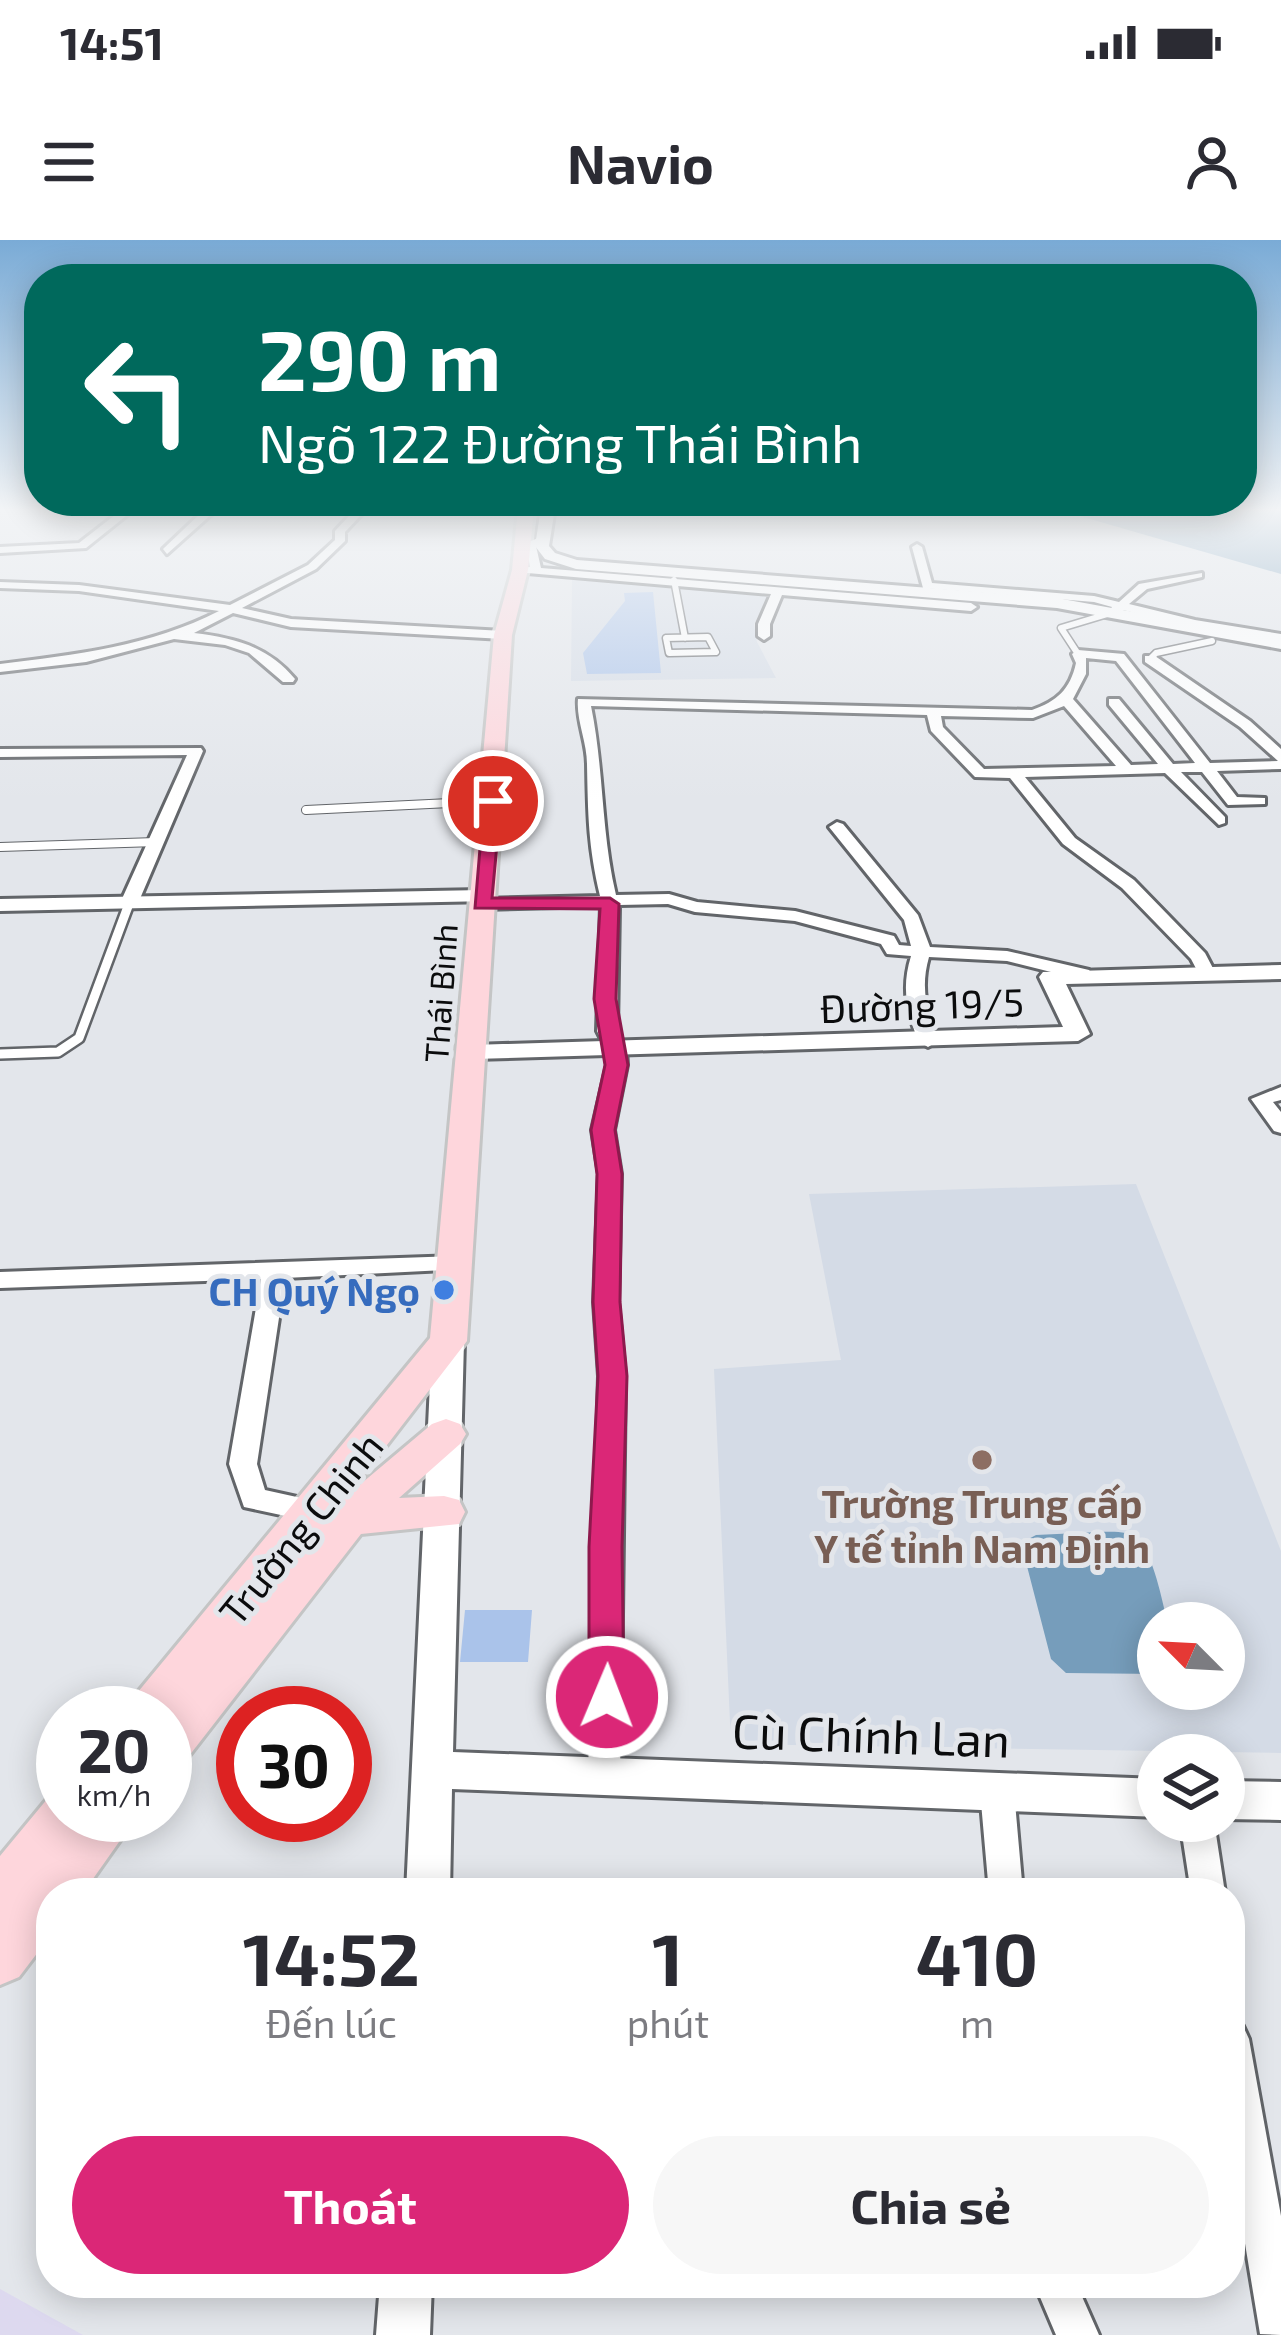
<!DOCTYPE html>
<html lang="vi">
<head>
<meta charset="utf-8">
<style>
  body { margin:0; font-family:"Exo 2",sans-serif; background:#f7f7f7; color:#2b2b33; height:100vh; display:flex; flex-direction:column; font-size:45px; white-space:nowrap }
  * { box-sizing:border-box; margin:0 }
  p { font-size:39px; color:#7c7c81 }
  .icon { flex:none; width:66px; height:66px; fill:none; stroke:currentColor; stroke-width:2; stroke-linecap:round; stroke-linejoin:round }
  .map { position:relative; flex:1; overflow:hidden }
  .details { position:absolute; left:36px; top:1638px; width:1209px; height:420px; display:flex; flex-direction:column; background:#fff; border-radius:48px; box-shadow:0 6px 30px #0003 }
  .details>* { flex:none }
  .guide { position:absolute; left:24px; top:24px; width:1233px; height:252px; border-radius:48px; box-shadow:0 6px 30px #0003; background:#00695c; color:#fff; overflow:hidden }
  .needle { width:78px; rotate:294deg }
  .tools { position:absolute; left:1137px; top:1362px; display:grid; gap:24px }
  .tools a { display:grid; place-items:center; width:108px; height:108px; border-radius:50%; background:#fff; box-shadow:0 6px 30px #0003; font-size:60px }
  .speed { position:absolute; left:36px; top:1446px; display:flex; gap:24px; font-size:60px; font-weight:700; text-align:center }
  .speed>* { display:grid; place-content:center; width:156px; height:156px; border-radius:50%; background:#fff; box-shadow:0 6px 30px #0003; line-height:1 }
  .speed small { font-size:30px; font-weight:400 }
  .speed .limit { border:18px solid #d22; background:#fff; color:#111 }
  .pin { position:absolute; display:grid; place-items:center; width:102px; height:102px; color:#fff; margin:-51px; border:6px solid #fff; border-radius:50%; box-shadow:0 3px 12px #0007 }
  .me { position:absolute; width:132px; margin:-66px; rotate:1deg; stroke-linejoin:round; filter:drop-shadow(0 0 9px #0008) }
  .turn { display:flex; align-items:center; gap:42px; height:252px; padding:0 36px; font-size:54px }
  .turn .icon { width:156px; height:156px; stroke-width:2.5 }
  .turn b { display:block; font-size:84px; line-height:102px }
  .eta { display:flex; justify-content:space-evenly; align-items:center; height:204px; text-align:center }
  .eta b { font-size:72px; font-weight:700; line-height:84px }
  .action { display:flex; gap:24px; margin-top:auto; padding:24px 36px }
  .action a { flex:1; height:138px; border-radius:72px; background:#db2777; color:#fff; font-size:48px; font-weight:700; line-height:138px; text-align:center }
  .action a+a { background:#f7f7f7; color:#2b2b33 }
  .status { display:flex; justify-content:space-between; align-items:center; height:84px; padding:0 60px; background:#fff; direction:ltr }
  .status svg { height:33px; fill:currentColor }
  header { display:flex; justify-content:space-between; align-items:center; height:156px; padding:0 36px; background:#fff; font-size:54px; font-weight:700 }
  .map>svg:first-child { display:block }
  .commercial { fill:#ddd9ef }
  .built { fill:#d4dbe6; fill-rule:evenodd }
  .water { fill:#769dbb }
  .building { fill:#aac3ea }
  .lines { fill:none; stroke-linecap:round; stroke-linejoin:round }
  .service-far2-casing { stroke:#626569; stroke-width:9 }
  .service-far1-casing { stroke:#626569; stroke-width:10 }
  .service-casing { stroke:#626569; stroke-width:14 }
  .minor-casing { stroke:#626569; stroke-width:6 }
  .tertiary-casing { stroke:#626569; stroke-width:6 }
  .secondary-casing { stroke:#626569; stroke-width:6 }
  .primary-casing { stroke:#c4c5c5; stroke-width:6 }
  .service-far2 { stroke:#fff; stroke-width:6 }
  .service-far1 { stroke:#fff; stroke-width:8 }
  .service { stroke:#fff; stroke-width:9 }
  .minor { fill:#fff; fill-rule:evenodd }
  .tertiary { fill:#fff; fill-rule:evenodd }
  .secondary { fill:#fff; fill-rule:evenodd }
  .primary { fill:#fed6dc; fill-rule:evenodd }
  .route { fill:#db2777; stroke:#8e194d; stroke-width:3 }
  .shop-dot { fill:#3f7fe0; stroke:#e3e6eb; stroke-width:4.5 }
  .education-dot { fill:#8d6e63; stroke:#e3e6eb; stroke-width:4.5 }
  .labels { text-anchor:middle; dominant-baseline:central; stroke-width:10; stroke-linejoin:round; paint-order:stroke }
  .far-street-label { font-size:33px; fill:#0b0c0d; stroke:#e3e6eb }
  .street-label { font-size:39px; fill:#0b0c0d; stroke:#e3e6eb }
  .shop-label { font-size:39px; font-weight:bold; fill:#366cbe; stroke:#e3e6eb; text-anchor:end }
  .education-label { font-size:39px; font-weight:bold; fill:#785e54; stroke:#e3e6eb }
  .near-street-label { font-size:48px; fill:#0b0c0d; stroke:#e3e6eb }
</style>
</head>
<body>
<div class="status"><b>14:51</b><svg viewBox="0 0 49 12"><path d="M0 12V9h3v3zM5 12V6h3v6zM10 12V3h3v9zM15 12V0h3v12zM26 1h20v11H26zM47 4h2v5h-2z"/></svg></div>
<header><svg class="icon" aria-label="menu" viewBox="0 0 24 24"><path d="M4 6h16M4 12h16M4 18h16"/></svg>Navio<svg class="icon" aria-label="person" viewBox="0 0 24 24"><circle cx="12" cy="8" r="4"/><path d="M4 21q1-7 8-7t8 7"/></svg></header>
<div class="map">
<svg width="1281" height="2095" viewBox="0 0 1281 2095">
  <rect width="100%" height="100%" fill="#e3e6eb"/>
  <!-- commercial -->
  <path class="commercial" d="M0,2049l83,46h-83z"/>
  <!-- built -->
  <path class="built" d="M572,337l200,14 -18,33 3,18 19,36 -205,3z
    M1136,944l145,367v202l-550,-9 -17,-375 127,-9 -32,-166zM1158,1383h66v66h-66z"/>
  <!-- water -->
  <path class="water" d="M1052,268h229v66z
    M1099,1292c11,0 30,-2 38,7 18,18 24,60 31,84h-10v51l-92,-1 -15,-14 -30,-116 15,-8z"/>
  <!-- building -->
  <path class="building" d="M653,352l8,81 -74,1 -4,-21 42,-52 -1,-8z
    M465,1370h67l-4,52h-68z"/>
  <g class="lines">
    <defs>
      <path id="service-far2" d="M674,340l11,58
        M708,397l8,15 -47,1 -3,-15z
        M1078,414l-17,-26 50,-15
        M1150,419l6,-6 56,-12"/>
      <path id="service-far1" d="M306,570l185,-9
        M0,607l156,-5"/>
      <path id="service" d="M0,814l58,-2 21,-14 51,-137"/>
      <path id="minor" d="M124,268h230l7,7 -16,17v9l-29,28 -74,39 49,11 212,12 6,4 -6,4 -212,-12 -58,-14 -39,20c40,5 74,13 101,46l-2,3h-10l-34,-29 -24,-8 -51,-6 -88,23 -86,10v-8c75,-9 151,-18 219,-53l-140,-20 -79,-3v-6l79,3 151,20 78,-40 27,-25v-9l15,-16 -5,-4 -131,1 -47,42 -4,-5 39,-37h-71l-45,36 -86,5v-6l79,-4z
        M543,296l5,3 -12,7 5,22 430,35 6,4 -6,4 -189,-16 -12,29v12l-6,4 -6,-4v-12l13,-30 -255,-22v-4l14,-1 -4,-24z
        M917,304l5,3 10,36 162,13 25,6 20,-18 63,-11v4l-55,12 -18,15 66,16 86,14v8l-86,-14 -72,-18 -8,5 -6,-4 3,-4 -18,-5 -171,-14 -11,-41z
        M1078,410l46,4 86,109 68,-2 -38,-34 -95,-65v-6h10l95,65 31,28v20l-64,2 20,26 28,1v6l-37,1 -26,-33h-21l44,45v6l-6,2 -54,-52 -140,4 50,61 59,42 71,73 11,21 -3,4h-12l-10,-19 -69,-71 -59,-44 -53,-66 -35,-1 -44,-46 -4,-16 -336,-9c13,63 10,126 25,189l53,-1 28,8 98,9 99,25 5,9 12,1 -7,-26 -75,-93 8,-5 6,2 75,91 12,32 77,4 82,19 3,4 -9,6 -76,-19 -78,-4c-9,32 -2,53 9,84l-10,6 -10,-6c-11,-31 -17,-52 -7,-85l-24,-2 -6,-10 -86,-23 -100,-9 -27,-8 -49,1 -2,126 9,18 1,16 -13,65 7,44 -3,128 7,74 -5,398 -4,11 -12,4 -12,-4 -4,-11 11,-398 -5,-74 5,-128 -7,-44 15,-65 -1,-16 -9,-18 4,-125 -119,3 -9,-5 9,-5 118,-3c-12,-50 -12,-82 -13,-132 0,-22 -11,-44 -9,-65l454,11c25,-9 38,-20 44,-47l-4,-9zM1086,418l30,3 79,102 -22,1 -54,-65h-10v6l49,59 -27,1 -58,-66 13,-25zM1064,466l52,60 -132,3 -41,-42 -2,-11 92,2z
        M201,508l2,3 -64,150 -9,5 -9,-5 66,-146 -187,2v-8z
        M1281,847v13l-8,2 8,10v21l-7,-2 -23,-32z
        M457,1016l12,8 -4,5 -180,9 -28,186 8,26 68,15 4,8 -4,8 -10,3 -79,-17 -15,-43 32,-185 -261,9v-16z
        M997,1536l12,4 5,11 9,102h-34l-9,-102 5,-11z
        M1180,1581h34l11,72h-34z
        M1230,1780l13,6 6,13 32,177v119l-21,-1 -30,-181z
        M1034,2043h42l23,52h-43z"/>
      <path id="tertiary" d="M483,650l8,1v10l-491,10v-12z
        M1281,725v14l-215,5 24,50 -12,7 -605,18 -12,-7 12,-7 590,-18 -24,-50 4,-5z
        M448,1090l11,3 5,8 -11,411 705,27v38l-706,-28 -2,104h-44l26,-552 5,-8z
        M1224,1541l57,1v38l-57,-1z
        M380,2043h52l-2,52h-54z"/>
      <path id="secondary" d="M541,268h14l-6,38 6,7 22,7 480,38 224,41v10l-224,-41 -481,-39 -31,-10 -10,-13z"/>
      <path id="primary" d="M518,268h16l-6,62 -16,65 -45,706 -117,152 82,-69 14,-5 14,5 6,10 -6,10 -61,54 45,-2 15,4 6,12 -6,12 -98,10 -179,231 -17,7v-59h-39l7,-15 297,-360 64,-703 18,-65z
        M63,1553v22h75l-55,78h-32v42l-32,42 -19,8v-129l48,-58z"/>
    </defs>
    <!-- service-far2 casing -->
    <use href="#service-far2" class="service-far2-casing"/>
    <!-- service-far1 casing -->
    <use href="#service-far1" class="service-far1-casing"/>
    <!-- service casing -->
    <use href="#service" class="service-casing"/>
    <!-- minor casing -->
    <use href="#minor" class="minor-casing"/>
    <!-- tertiary casing -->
    <use href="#tertiary" class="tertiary-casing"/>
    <!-- secondary casing -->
    <use href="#secondary" class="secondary-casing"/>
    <!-- primary casing -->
    <use href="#primary" class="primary-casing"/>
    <!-- service-far2 -->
    <use href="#service-far2" class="service-far2"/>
    <!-- service-far1 -->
    <use href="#service-far1" class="service-far1"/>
    <!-- service -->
    <use href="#service" class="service"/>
    <!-- minor -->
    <use href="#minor" class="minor"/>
    <!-- tertiary -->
    <use href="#tertiary" class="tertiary"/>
    <!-- secondary -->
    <use href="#secondary" class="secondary"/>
    <!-- primary -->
    <use href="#primary" class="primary"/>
  </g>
  <!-- sky -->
  <linearGradient id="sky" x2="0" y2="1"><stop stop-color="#7aabd6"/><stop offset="0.48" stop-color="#f2f4f6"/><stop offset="1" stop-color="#f2f4f6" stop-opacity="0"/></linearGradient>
  <rect width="1281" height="561" fill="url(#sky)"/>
  <!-- route -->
  <path class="route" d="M493,556l8,5 -9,97h118l9,6 -3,95 12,66 -13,65 7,44 -2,128 7,74 -5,171 2,150 -5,11 -12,4 -13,-4 -5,-11v-150l9,-171 -5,-74 4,-128 -6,-44 14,-65 -11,-66 6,-90 -125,-1 9,-107z"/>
  <!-- markers -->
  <circle class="shop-dot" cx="444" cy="1050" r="12"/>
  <circle class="education-dot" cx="982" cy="1220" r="12"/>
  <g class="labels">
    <!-- far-street labels -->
    <g class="far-street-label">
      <text transform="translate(440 753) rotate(-86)">Thái Bình</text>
    </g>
    <!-- street labels -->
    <g class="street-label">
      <text transform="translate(922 764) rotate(-2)">Đường 19/5</text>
      <text transform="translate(300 1288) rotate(-51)">Trường Chinh</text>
    </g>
    <!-- shop labels -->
    <g class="shop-label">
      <text x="420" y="1050">CH Quý Ngọ</text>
    </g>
    <!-- education labels -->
    <g class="education-label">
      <text x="982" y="1262">Trường Trung cấp<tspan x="982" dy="45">Y tế tỉnh Nam Định</tspan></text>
    </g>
    <!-- near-street labels -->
    <g class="near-street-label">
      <text transform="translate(871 1494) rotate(2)">Cù Chính Lan</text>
    </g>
  </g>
</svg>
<div class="tools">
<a><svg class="needle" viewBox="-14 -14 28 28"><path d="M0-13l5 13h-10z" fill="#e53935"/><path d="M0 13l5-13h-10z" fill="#7c7c81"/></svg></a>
<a><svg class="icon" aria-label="layers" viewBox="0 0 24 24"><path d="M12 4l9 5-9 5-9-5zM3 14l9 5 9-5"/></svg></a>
</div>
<div class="speed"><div>20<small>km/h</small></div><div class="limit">30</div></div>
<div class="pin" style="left:493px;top:561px;background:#d93025"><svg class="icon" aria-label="arrive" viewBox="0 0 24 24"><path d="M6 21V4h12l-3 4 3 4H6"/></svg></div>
<svg class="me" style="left:607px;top:1457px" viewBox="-20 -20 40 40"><circle r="17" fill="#db2777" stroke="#fff" stroke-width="3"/><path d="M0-11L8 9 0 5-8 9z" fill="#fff"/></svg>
<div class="guide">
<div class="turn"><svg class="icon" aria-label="left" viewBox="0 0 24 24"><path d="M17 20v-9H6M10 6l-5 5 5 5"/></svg><div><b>290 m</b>Ngõ 122 Đường Thái Bình</div></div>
</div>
<section class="details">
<div class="eta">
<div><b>14:52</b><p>Đến lúc</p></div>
<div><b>1</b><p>phút</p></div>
<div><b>410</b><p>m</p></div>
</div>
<div class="action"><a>Thoát</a><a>Chia sẻ</a></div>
</section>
</div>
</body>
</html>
